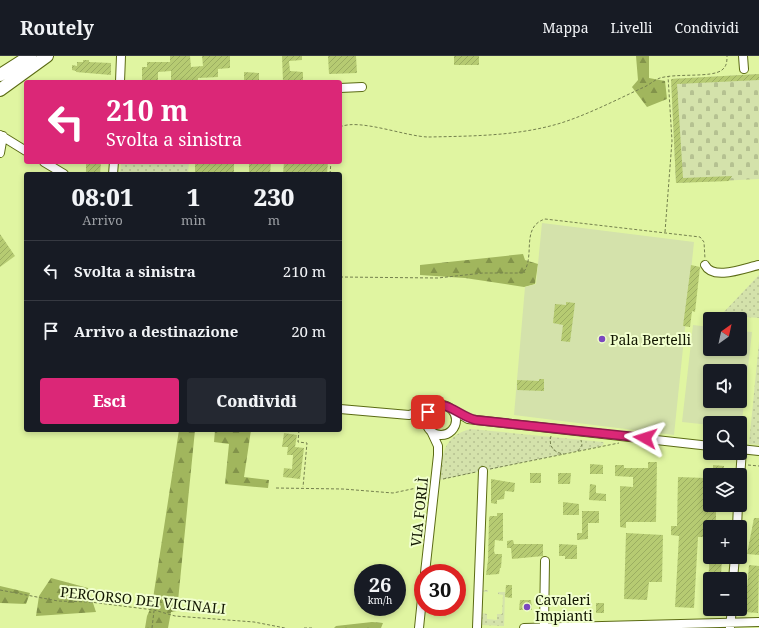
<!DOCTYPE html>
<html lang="it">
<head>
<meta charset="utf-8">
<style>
  body { margin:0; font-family:"Noto Serif",serif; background:#242831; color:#f1f3f6; height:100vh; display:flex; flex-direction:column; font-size:15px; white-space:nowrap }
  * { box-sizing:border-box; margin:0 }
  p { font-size:13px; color:#9ea1a6 }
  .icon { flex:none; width:22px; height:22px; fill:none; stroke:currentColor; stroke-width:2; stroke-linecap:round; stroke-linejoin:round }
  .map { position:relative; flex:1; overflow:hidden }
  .side { position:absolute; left:24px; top:116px; width:318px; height:260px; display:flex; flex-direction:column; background:#171b24; border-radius:4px; box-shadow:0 2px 6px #0003 }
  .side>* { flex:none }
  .guide { position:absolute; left:24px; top:24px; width:318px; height:84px; border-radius:4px; box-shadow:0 2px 6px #0003; background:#db2777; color:#fff; overflow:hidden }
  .needle { width:26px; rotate:33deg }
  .fabs { position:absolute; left:703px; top:256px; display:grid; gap:8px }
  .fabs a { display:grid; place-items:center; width:44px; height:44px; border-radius:4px; background:#171b24; box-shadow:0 2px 6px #0003; font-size:20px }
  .speed { position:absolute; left:354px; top:508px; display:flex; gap:8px; font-size:20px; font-weight:700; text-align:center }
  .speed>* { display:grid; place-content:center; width:52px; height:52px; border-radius:50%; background:#171b24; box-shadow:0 2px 6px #0003; line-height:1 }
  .speed small { font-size:10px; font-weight:400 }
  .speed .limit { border:6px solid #d22; background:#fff; color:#111 }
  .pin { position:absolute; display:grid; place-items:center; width:34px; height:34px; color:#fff; margin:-17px; border-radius:8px; box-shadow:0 2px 6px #0006 }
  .me { position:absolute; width:44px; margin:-22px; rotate:276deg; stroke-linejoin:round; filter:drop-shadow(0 0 3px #0008) }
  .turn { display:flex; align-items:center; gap:14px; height:84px; padding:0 16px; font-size:18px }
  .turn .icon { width:52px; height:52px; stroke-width:2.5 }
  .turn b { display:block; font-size:28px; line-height:34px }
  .eta { display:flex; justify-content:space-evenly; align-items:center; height:68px; text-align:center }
  .eta b { font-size:24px; font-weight:800; line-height:28px }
  .primary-button { display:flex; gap:8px; margin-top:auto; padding:8px 16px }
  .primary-button a { flex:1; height:46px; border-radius:4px; background:#db2777; color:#fff; font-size:16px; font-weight:800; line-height:46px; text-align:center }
  .primary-button a+a { background:#242831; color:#f1f3f6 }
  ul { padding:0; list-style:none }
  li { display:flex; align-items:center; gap:12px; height:60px; padding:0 16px; border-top:1px solid #363941 }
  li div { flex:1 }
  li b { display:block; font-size:15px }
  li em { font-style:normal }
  header { display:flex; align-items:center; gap:24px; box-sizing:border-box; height:56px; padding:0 20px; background:#171b24; border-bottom:1px solid #363941 }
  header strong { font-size:19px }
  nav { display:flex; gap:22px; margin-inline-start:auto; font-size:14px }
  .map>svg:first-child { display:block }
  .grass { fill:url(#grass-dots) }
  .forest { fill:url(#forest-firs) }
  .cemetery { fill:url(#cemetery-stones) }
  .green { fill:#d4e2ab; fill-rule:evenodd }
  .building { fill:url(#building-hatch) }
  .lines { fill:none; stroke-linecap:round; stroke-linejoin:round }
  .minor-casing { stroke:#5b6b14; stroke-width:10 }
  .primary-casing { stroke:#5b6b14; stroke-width:14 }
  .path { stroke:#74804d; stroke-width:1; stroke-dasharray:3 2; stroke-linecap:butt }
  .minor { stroke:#fff; stroke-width:8 }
  .primary { stroke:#fff; stroke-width:12 }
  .route-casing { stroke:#8e194d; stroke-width:10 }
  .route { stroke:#db2777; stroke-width:7 }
  .poi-dot { fill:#7b48bf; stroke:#f1ffcd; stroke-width:1.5 }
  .labels { text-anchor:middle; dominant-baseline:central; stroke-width:4; stroke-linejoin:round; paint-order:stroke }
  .poi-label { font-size:14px; fill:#111600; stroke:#f1ffcd; text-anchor:start }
  .street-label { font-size:14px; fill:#111600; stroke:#f1ffcd }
</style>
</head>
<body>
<header>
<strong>Routely</strong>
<nav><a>Mappa</a><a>Livelli</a><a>Condividi</a></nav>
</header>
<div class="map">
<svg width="759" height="572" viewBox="0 0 759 572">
  <defs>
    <pattern id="grass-dots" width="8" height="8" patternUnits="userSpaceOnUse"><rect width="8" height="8" fill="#d4e2ab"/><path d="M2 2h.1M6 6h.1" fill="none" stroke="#b5c191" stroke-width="1.8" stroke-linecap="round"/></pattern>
    <pattern id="forest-firs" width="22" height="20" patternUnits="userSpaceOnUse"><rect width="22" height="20" fill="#a1b65d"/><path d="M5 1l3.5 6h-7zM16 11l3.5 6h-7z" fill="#82934a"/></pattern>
    <pattern id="cemetery-stones" width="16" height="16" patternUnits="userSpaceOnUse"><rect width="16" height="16" fill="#d4e2ab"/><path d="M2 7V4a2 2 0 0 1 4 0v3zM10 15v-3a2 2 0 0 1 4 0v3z" fill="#b5c191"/></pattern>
    <pattern id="building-hatch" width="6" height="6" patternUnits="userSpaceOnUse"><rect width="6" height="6" fill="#b6cb72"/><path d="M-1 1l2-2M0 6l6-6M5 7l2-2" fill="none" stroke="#9bae61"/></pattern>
  </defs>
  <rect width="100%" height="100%" fill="#e0f5a1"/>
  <!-- grass -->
  <path class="grass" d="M121,106h68l-1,12h-68z
    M759,219v43l-38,-3z
    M759,286v103l-10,-1z
    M471,373l132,13 1,1 -2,3 -163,34c3,-24 4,-45 32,-51z
    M481,534h7v2h-5l-1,21 5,1v5l10,1v-6h5l1,-19 -5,-1v-2h7l-1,34 -22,-1 -2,-2z"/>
  <!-- forest -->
  <path class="forest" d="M636,0h13v22l16,3 2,18 -20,8 -15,-20 6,-7z
    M523,198l2,6 13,4 -3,20 -11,3 -59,-9 -45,-3v-10z
    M179,374h16l-18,181 -6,1 -3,16h-23l2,-12 5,-11z
    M215,374h36l-7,47 25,3 -1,8 -43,-4 4,-40 -15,-2z
    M51,522l37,10 8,24 -60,4 3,-20z
    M0,530l30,7 -4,11 -26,-1z
    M372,566l11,1 -2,5h-47l2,-2z"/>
  <!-- cemetery -->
  <path class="cemetery" d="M759,18v105l-83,4 -5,-104z"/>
  <!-- green -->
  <path class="green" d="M542,167l152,19 -20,193 -160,-20 11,-128 11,-3z
    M693,269l17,2v22h30v-18l12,1 -11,97 -1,-6h-30v2l-28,-3zM710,315h30v30h-30z"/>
  <!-- building -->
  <path class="building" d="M170,0h20l1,11 12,-1 -1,-10h28v12l-12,1v8l-20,1v4h-27v-11l-13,1v10h-16v-15h5v-5h23z
    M282,0h20v4l-13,1 1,10 13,1v10h-20z
    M328,0h28l1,17 -28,1z
    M454,0h25v9h-25z
    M83,4h6v2l22,1v12l-35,-3v-1l-4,-1v-5l5,1v-4h6z
    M244,16l15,1v9h-15z
    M759,18v6l-82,4 6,94 49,-2 -3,5 -53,2 -5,-104z
    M86,106h15l-1,12h-14z
    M249,106h22l-1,12h-21z
    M284,106h44l-1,12h-44z
    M195,107l39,1v10h-39z
    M0,178l15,22 -15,11z
    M691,209l9,2 -5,45 -3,-1 -2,16 -7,-1z
    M566,246l9,1 -5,39 -9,-1 2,-16 -10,-2 2,-19 11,1z
    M539,323h5v12l-27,-1v-10l22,1z
    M284,377l13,2 -2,12 9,1 -4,31 -17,-2 1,-9 8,1 1,-14h-6l1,-8h-6z
    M648,406h9l-1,60h-30v6l-6,-1v-41l13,1v-10l-18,-1v-11h9v3h24z
    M590,408l13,1v9h-13z
    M713,409l11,1v9h-11z
    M530,417h11v10h-11z
    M558,417h13l-1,11h-12z
    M678,421l27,1v9h4l-1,5h2v13h6v22h-6v10h-12l-4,71 -19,-1 4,-71 -8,-1v-9h6z
    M491,423l24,4 -1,9 -9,-1 -1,8 -7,1v4l-6,-1z
    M590,428l6,1v8l10,1v7l-17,-1z
    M563,446l16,2v11h-16z
    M582,455h17v12h-11v16l-11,1v-7h5z
    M497,457h6v28l-8,-1 -1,11 1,3h7l-1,14h-1l-1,6 -13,1 2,-15 1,-42 1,-2h7z
    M754,462h5v37l-12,-1z
    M626,477l37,2 -1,47h-13l-2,18 -23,-1z
    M513,484l1,4h29v12l-31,3 -1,-11h-4v-7z
    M559,488l18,1v14h-12v-3h-6z
    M710,501h12l-1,18h-2v4h-11z
    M749,509l10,1 -1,47 -13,-1z
    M506,529h6v13l-7,-1z
    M520,544h11l1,10h-13z
    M596,547h8v10h-8z"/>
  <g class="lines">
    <defs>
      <path id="minor" d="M743,0l1,13
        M120,26l1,-26
        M340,32l22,-1
        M0,79l26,16
        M0,97l3,-17
        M44,106l20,12
        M113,118l1,-12
        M705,209c8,16 40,3 54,0
        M426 364a15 15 0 1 1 30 0a15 15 0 1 1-30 0Z
        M340,353l69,6 22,-7
        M453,354l15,9 8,1 234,26
        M740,393l19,2
        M740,422l2,-28
        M737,471l1,-22
        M425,517l13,-118v-9l-7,-15
        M733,523l2,-22
        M544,571l1,-66
        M730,571l2,-18
        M419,572l4,-39
        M477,572l6,-157
        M524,572l235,-6"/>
      <path id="primary" d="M0,19l30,-19
        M0,34l47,-34"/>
    </defs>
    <!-- minor casing -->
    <use href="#minor" class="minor-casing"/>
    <!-- primary casing -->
    <use href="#primary" class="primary-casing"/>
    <!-- path -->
    <path class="path" d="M340,71c19,-9 67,10 89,10 45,-1 89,-1 132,-14 28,-9 55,-23 81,-35 6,-2 12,-8 18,-10 17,-5 52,0 62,-8 5,-4 5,-9 5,-14
      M330,118l1,-12
      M665,176l7,-91 -4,-65
      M340,221l98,1 45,-5h40c13,-16 -3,-46 22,-54l155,18 4,5 1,17
      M299,374l-1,12 9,1 -4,44
      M551,380c-3,10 3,17 13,18
      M578,395l4,-6 -1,-5
      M748,409l11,1
      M490,413l129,-26
      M443,423l33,-7
      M276,432l67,1 50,4 33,-7
      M743,442v-13
      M0,534l58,11 32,1 64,8 21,6 79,6 31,6
      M152,572l2,-17
      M304,572h10"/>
    <!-- minor -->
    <use href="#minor" class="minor"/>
    <!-- primary -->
    <use href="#primary" class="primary"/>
  </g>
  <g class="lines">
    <defs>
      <path id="route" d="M428,356c14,-18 31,5 48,8l169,18"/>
    </defs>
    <!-- route casing -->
    <use href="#route" class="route-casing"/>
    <!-- route -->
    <use href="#route" class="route"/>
  </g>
  <!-- markers -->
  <g class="poi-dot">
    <circle cx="602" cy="283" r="4"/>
    <circle cx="527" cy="551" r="4"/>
  </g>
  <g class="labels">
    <!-- poi labels -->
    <g class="poi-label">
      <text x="610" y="283">Pala Bertelli</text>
      <text x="535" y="543">Cavaleri<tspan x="535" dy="16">Impianti</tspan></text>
    </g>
    <!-- street labels -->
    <g class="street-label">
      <text transform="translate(419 456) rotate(-84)">VIA FORLÌ</text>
      <text transform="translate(143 544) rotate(6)">PERCORSO DEI VICINALI</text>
    </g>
  </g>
</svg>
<div class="fabs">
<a><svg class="needle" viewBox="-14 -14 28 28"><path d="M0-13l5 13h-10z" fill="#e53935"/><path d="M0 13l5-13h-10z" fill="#9ea1a6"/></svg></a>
<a><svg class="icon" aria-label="sound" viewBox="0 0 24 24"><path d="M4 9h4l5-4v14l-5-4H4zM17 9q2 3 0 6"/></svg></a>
<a><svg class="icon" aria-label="search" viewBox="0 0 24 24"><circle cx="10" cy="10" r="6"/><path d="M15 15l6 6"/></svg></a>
<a><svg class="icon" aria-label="layers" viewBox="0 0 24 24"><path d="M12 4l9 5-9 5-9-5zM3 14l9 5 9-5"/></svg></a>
<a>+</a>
<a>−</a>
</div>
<div class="speed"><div>26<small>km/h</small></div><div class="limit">30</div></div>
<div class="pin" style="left:428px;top:356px;background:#d93025"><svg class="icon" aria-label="arrive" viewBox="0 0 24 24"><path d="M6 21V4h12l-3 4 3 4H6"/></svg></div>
<svg class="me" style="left:645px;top:382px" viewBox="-20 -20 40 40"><path d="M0-17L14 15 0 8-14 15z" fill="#db2777" stroke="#fff" stroke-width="4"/></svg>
<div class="guide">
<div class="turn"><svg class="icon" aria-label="left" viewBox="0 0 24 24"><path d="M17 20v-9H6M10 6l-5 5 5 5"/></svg><div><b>210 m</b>Svolta a sinistra</div></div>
</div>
<section class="side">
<div class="eta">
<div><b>08:01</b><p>Arrivo</p></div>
<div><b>1</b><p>min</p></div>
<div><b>230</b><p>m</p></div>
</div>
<ul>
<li><svg class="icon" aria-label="left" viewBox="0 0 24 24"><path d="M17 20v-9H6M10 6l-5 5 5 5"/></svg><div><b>Svolta a sinistra</b></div><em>210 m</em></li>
<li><svg class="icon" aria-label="arrive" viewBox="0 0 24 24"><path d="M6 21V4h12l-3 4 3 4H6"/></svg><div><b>Arrivo a destinazione</b></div><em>20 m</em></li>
</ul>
<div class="primary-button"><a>Esci</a><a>Condividi</a></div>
</section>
</div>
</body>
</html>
